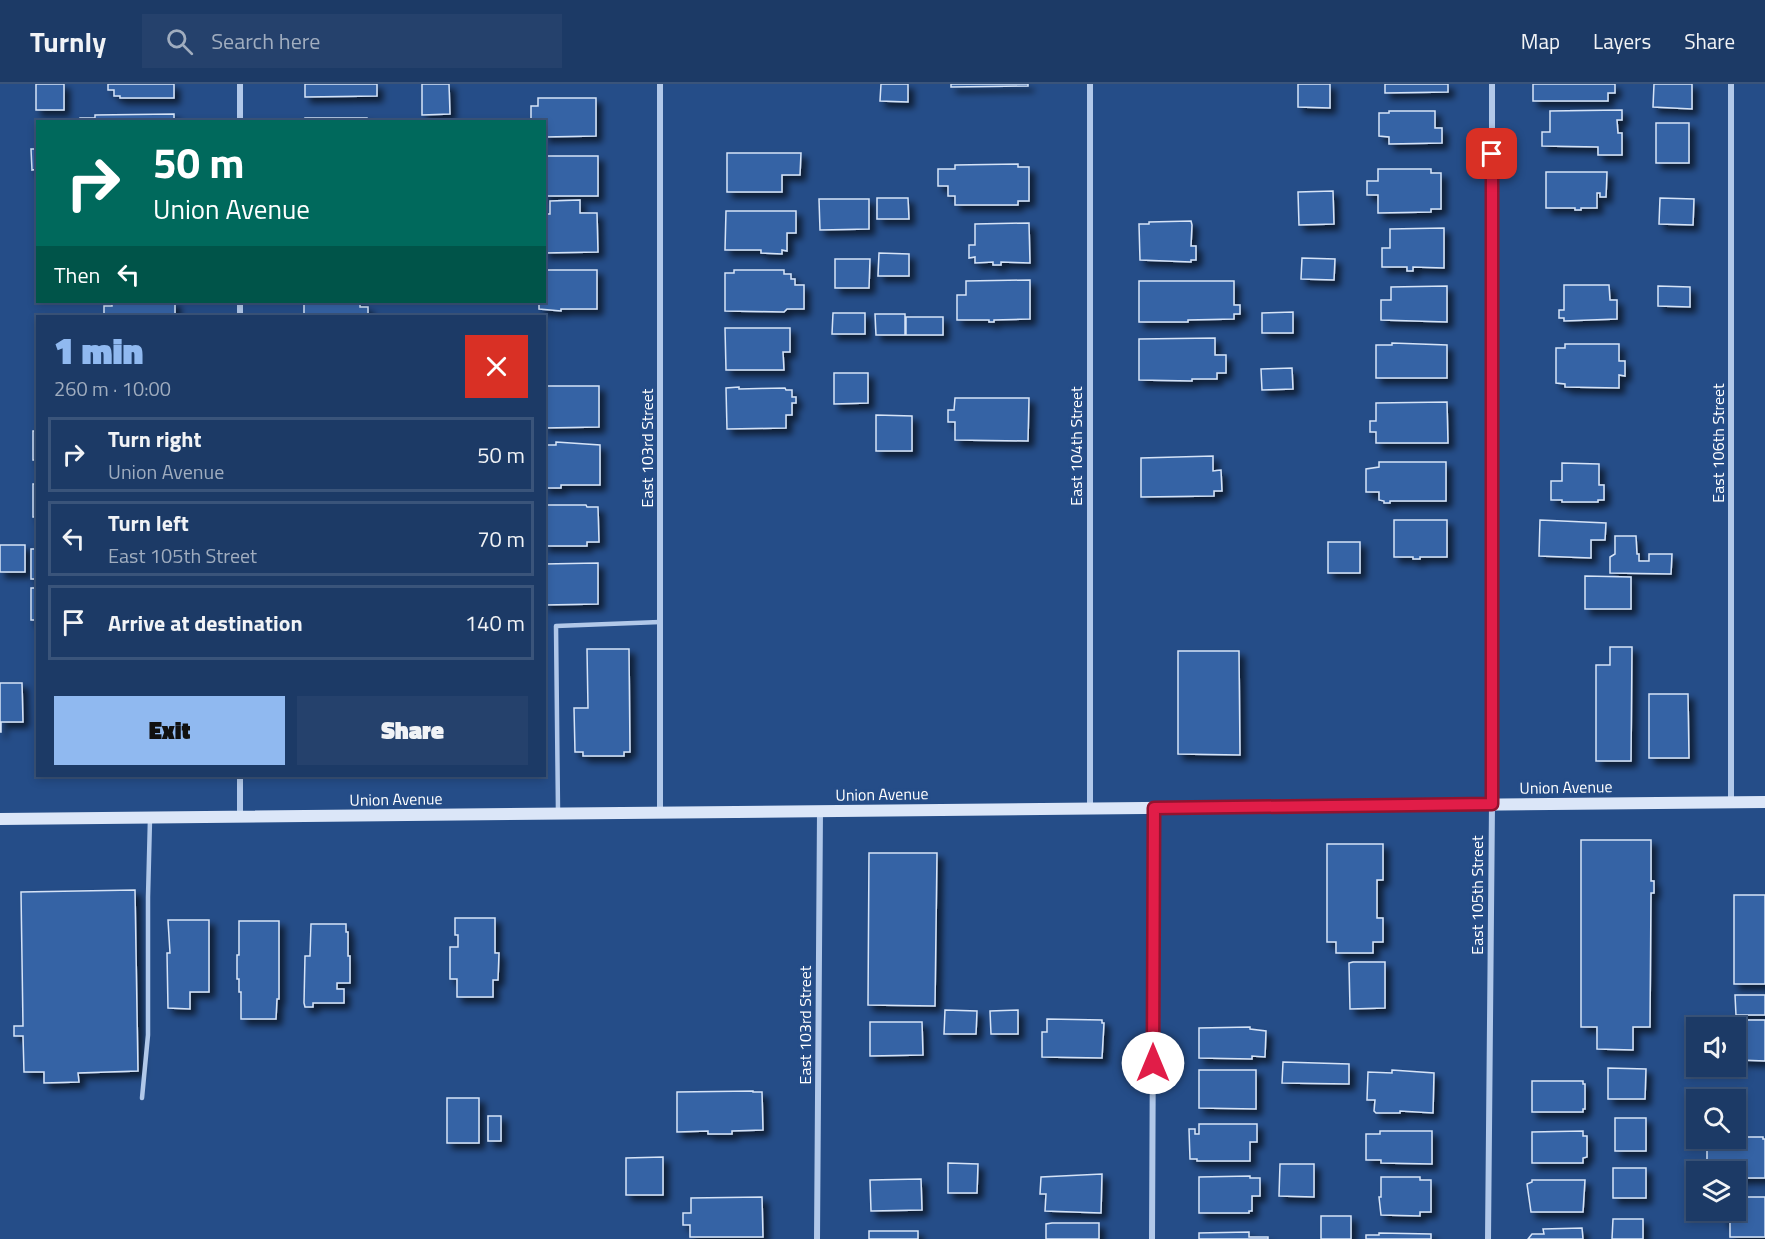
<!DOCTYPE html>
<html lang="en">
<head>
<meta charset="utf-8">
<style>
  body { margin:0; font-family:"Titillium Web",sans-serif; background:#25416c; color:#f1f3f6; height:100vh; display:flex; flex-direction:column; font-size:22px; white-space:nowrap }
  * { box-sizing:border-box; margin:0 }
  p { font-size:20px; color:#a0adbf }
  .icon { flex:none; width:33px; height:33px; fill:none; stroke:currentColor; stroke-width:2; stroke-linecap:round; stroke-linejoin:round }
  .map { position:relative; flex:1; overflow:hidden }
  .sheet { position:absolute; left:36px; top:231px; width:510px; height:462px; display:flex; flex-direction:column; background:#1c3a66; border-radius:0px; box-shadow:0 3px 9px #0003,0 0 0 2px #3a547a }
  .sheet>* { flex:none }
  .banner { position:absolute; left:36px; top:36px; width:510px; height:183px; border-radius:0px; box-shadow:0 3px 9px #0003,0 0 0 2px #3a547a; background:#00695c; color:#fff; overflow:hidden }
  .fabs { position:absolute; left:1686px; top:933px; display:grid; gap:12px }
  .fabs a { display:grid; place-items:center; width:60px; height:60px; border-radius:0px; background:#1c3a66; box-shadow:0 3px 9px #0003,0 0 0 2px #3a547a; font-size:30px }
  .pin { position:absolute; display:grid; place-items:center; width:51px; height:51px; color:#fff; margin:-26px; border-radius:12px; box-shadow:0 3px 9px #0006 }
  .me { position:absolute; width:66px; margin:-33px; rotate:0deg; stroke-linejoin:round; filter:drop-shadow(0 0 4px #0008) }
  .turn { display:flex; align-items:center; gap:21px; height:126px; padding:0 18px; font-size:27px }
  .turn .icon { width:78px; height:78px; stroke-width:2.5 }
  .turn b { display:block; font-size:42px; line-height:51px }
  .then { display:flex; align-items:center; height:57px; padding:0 18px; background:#0003; gap:12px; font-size:22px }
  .round { display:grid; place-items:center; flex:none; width:63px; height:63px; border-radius:0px; background:#25416c }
  .summary { display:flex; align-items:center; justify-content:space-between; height:102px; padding:0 18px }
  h1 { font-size:36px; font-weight:800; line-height:45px; color:#90b9f0 }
  .primary-button { display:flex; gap:12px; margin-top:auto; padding:12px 18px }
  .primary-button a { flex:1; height:69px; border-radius:0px; background:#90b9f0; color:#111; font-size:24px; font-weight:800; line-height:69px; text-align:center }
  .primary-button a+a { background:#25416c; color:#f1f3f6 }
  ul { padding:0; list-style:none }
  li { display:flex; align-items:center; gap:18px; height:75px; margin:0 12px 9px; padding:0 6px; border:3px solid #3a547a; border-radius:0px }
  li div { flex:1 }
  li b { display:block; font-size:22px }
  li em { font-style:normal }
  header { display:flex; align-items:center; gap:36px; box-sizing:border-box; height:84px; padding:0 30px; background:#1c3a66; border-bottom:2px solid #3a547a }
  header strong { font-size:28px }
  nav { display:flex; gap:33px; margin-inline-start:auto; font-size:21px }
  .search { width:420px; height:54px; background:#25416c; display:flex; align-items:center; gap:15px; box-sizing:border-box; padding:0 21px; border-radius:0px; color:#a0adbf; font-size:22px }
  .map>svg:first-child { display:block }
  .building { fill:#3563a5; stroke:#d5e3f7; stroke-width:1.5; filter:url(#shadow) }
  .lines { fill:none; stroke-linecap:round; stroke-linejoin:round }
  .lane { stroke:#b1c8e9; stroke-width:4.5 }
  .street { stroke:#b1c8e9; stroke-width:6 }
  .secondary { stroke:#dbe6f8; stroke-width:12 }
  .route-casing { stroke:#92132f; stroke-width:15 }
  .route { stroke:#e11d48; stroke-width:10 }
  .labels { text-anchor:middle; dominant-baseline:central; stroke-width:6; stroke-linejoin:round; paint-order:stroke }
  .street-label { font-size:16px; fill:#fff; stroke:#254d88 }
</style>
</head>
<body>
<header>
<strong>Turnly</strong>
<div class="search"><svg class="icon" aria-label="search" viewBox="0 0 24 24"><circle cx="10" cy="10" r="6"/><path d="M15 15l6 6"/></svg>Search here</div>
<nav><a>Map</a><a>Layers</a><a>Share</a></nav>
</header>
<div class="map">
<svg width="1765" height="1155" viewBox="0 0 1765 1155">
  <defs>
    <filter id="shadow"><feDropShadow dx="5.5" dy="5.5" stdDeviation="3" flood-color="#0009"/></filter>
  </defs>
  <rect width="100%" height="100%" fill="#254d88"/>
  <!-- building -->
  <path class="building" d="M36,0h28v26h-28z
    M108,0h66v14h-54v-2h-6v-6h-6z
    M305,0h72v12l-72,1z
    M422,0h27l1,30 -28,1z
    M881,0h27v18l-28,-1z
    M951,0h77v2l-77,1z
    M1298,0h32v24l-32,-1z
    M1385,0h63v8l-63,1z
    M1533,0h82v9h-7v8h-75z
    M1654,0h38v25l-39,-2z
    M538,14h58v38l-52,1v-15h-13v-16h7z
    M1622,26v10h-5l1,13h4v22h-24v-8l-56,-1v-14h8v-21z
    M1389,27h46v17h7v15l-53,1v-7l-10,-1v-23h10z
    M174,30v8h-94v-4h15v-3z
    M305,34h62v4h-62z
    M1656,39h33v40h-33z
    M31,65h7v20l-6,1z
    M727,69h74l-1,22h-18v17h-55z
    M544,72h54v40h-54z
    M1018,80v3h11v34h-11v4h-63v-9h-7v-10h-10v-17h17v-4z
    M1378,85h53v4h10v36h-10v3l-53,1v-18h-11v-14h11z
    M1546,88h61l-1,25h-6v-4h-3v15h-16v2h-6v-2h-29z
    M1333,107l1,33 -35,1 -1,-33z
    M877,114h31l1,21h-32z
    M1660,114l34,1 -1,26 -34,-1z
    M819,115h50v30l-49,1z
    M580,116v13h17l1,39 -54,1v-39h6v-13z
    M726,127h70v22h-9v18l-5,-1v4l-21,-1v-3h-36z
    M1191,137l1,4 -1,21h5v14h-5v2l-51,-2 -1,-36h10v-2z
    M1029,139l1,40 -29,-1v3h-8v-3l-18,1v-6l-6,1v-13h6v-21z
    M1444,144v40l-31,-1v4h-6v-4h-25v-19h8v-19z
    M36,167h2v30h-2z
    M879,169l30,1v22h-31z
    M1302,174l33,1 -1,21 -33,-1z
    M835,175h35l-1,29h-34z
    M544,186h53v39h-36v2l-22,-2v-7h5z
    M734,186h50v4h7v5h4v6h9v24h-17l-3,3 -59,-1v-38h9z
    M1030,196v39l-36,1v2h-5v-2h-32v-25h9v-14z
    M1139,197h95v24h6v9h-6v5l-46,1v2h-49z
    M1564,201h45l1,15h7v19l-53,2v-3h-5v-8h5z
    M1447,202v36l-66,-2v-20h10v-13z
    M1658,202l32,1v20l-32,-1z
    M112,218h63v14h-71v-10h8z
    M304,218h56v5h8v9h-64z
    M1293,228v21h-31v-20z
    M833,229h32v21h-33z
    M875,230h30v21h-29z
    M906,233h37v18h-37z
    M725,244h65v24h-7l1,18h-58z
    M1215,254v17h11v18h-9v6h-25v2l-53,-1v-41z
    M1392,259l55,2v33h-71v-33h16z
    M1565,260h54v17h6v15l-6,-1v13l-54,-1v-3l-9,-1v-35h9z
    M1292,284l1,21 -31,1 -1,-21z
    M834,289h34v30l-34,1z
    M544,302h55v41l-55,1z
    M739,303v2l46,-1 1,2h6v7h4v6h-4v12h-6v13l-59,1 -1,-41z
    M955,314h74l-1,43 -73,-1v-18h-7v-12h6z
    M1447,318l1,41h-72v-11h-6v-11h6v-18z
    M876,331l36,1v35h-36z
    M33,347h5v29h-5z
    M556,358l44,3v40h-39v3h-17v-43h12z
    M1213,372v15l8,-1 1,21h-8v5l-73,1v-39z
    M1379,378h67v39h-56v2h-6v-2l-5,-1v-8h-13v-23l13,-2z
    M1562,379l37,1v21h5v15h-6v2h-36v-2h-11v-19h11z
    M33,400h5v33h-5z
    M544,421h42l1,2h11l1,35h-12v4h-43z
    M1394,436h53v37h-27v2h-7v-2h-19z
    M1540,436l66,3 -1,17h-14v18l-52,-2z
    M1615,452h21l1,18h2v7h10v-7h23l-1,20 -61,-1v-16l5,-3z
    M1328,458h32v31h-32z
    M0,461h25v27h-25z
    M31,465h7v30h-7z
    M598,479v41l-54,1v-41z
    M1585,492l46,1v32h-46z
    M31,504h7v32h-7z
    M1610,563h22l-1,114h-35v-96h14z
    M587,565h42l1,103h-6v4h-41v-4h-8l-1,-44h14z
    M1178,567h61l1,104 -62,-1z
    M0,599h22l1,39h-22v10h-1z
    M1649,610h39l1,64h-40z
    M1581,756h70v41h3v12h-3l-1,134h-17v23l-36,-1v-22h-16z
    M1327,760h56v36h-6v38h6v24h-10v11h-37v-11h-9z
    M869,769h68l-2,153 -67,-1z
    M135,806l3,181 -60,2 1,9 -35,1v-11h-20l-1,-36h-9v-10h9l-2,-134z
    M1734,811h31v89h-31z
    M455,834h40v35h4l-1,27h-5v17h-36v-18h-7v-32h8v-12h-3z
    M168,836h41v72h-19v17l-22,-1 -1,-55h3z
    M239,837h40v78h-2l-1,20h-35v-27h-2v-13h-2v-24h2z
    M311,840h35v8h2v24h2v27h-13v6h7v14h-31v4h-8l-1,-4 1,-47h5z
    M1353,878h32v46l-35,1 -1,-46z
    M1735,911h30v20h-29z
    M945,926l32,1 -1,23h-32z
    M1018,926v24h-27l-1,-23z
    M1047,935l55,1v3h2l-2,35 -60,-1v-25h5z
    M1740,936h25v41l-25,-1z
    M870,938h52l1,33 -53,1z
    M1250,943v2l16,2 -1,26 -13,-1v3l-53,-1v-30z
    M1283,978l66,2v20l-67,-1z
    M1608,984l38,1 -1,30h-37z
    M1199,986h57v39l-57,-1z
    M1392,986l42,3 -1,40 -33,-2v2h-24l-2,-2 1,-11h-8l1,-28 24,1z
    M1532,997h51v3h2v25h-2v3h-51z
    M753,1007v1h9l1,38 -31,1v3h-24v-3l-31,1v-40z
    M447,1014h32v45h-32z
    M488,1032h13v25h-13z
    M1615,1034h31v33h-31z
    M1199,1040h58v18h-7v19h-53v-2h-7l-1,-30h6v5h4z
    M1380,1047h52v33l-51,-1v-3h-15v-26h14z
    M1583,1047v5h4v21l-4,1v5h-51v-31z
    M1736,1053h27v2h2v39h-29v-6h-20v-11h-9v-21z
    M663,1073v38h-37v-37z
    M948,1079l30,1 -1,29h-29z
    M1280,1080h34v33l-35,-1z
    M1613,1084h33v30h-33z
    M1102,1090l-1,39 -56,-2 1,-17h-6l1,-17z
    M1250,1092v2h10v18h-8v15h-3v2h-50v-36z
    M1381,1093h39v3h11v32h-11v4l-39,-1 -2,-18h2z
    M921,1095l1,31 -51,1 -1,-31z
    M1532,1096h53l-2,32h-52l-4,-28 5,-2z
    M762,1113l1,40h-73v-12h-7v-12h8v-15z
    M1736,1113h29v40h-35v-15h-6v-12h12z
    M1321,1132h30v23h-30z
    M1613,1135h30v20h-31z
    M1052,1139h47v16h-53v-15z
    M1582,1144l1,11h-55l4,-5h12l-1,-5z
    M869,1147h49v8h-49z
    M1249,1148v5h19v2h-69v-6z
    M1379,1149l52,1v5h-65v-4h13z"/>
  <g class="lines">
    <!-- lane -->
    <path class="lane" d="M558,727l-2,-185 104,-4
      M142,1014l6,-63v-138l2,-78"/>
    <!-- street -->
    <path class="street" d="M240,0v38
      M660,0v728
      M1090,0v724
      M1731,0v718
      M240,218v14
      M240,692v41
      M817,1155l3,-428
      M1152,1155l2,-431
      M1488,1155l4,-435v-720"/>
    <!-- secondary -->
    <path class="secondary" d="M0,735l1765,-17"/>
  </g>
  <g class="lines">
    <defs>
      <path id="route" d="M1153,979l1,-255 338,-4v-650"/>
    </defs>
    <!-- route casing -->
    <use href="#route" class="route-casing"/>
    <!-- route -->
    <use href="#route" class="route"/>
  </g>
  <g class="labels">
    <!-- street labels -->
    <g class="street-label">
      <text transform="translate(1718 359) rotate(-90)">East 106th Street</text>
      <text transform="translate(1076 362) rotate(-90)">East 104th Street</text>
      <text transform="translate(647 364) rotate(-90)">East 103rd Street</text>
      <text transform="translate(1566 703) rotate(-1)">Union Avenue</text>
      <text transform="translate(882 710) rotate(-1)">Union Avenue</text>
      <text transform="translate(396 715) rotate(-1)">Union Avenue</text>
      <text transform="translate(1477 811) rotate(-90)">East 105th Street</text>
      <text transform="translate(805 941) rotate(-90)">East 103rd Street</text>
    </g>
  </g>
</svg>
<div class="fabs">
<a><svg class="icon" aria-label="sound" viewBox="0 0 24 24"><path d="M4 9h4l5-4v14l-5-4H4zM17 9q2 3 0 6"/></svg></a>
<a><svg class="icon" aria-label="search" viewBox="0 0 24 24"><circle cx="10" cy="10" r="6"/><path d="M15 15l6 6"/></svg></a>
<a><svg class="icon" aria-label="layers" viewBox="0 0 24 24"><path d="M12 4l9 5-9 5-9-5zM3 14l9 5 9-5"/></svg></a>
</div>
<div class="pin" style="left:1492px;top:70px;background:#d93025"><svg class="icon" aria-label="arrive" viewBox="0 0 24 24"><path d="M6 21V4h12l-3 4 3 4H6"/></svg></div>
<svg class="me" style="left:1153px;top:979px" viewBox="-20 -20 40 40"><circle r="19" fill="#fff"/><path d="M0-13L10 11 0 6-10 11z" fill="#e11d48"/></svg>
<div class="banner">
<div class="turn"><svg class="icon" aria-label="right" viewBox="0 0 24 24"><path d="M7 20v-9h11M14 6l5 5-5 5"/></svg><div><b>50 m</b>Union Avenue</div></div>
<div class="then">Then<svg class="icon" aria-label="left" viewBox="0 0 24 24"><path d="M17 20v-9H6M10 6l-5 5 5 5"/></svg></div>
</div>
<section class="sheet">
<div class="summary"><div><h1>1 min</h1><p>260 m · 10:00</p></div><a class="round" style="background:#d93025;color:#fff"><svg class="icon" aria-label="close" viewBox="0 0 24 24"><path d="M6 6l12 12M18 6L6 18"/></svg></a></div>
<ul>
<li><svg class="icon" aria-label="right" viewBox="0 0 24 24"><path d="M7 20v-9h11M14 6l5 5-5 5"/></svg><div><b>Turn right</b><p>Union Avenue</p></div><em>50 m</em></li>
<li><svg class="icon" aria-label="left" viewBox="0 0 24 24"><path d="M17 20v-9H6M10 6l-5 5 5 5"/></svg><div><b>Turn left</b><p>East 105th Street</p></div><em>70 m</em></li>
<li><svg class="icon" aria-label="arrive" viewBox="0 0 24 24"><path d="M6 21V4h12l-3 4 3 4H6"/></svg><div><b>Arrive at destination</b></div><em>140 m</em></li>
</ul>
<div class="primary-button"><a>Exit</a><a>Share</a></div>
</section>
</div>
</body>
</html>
